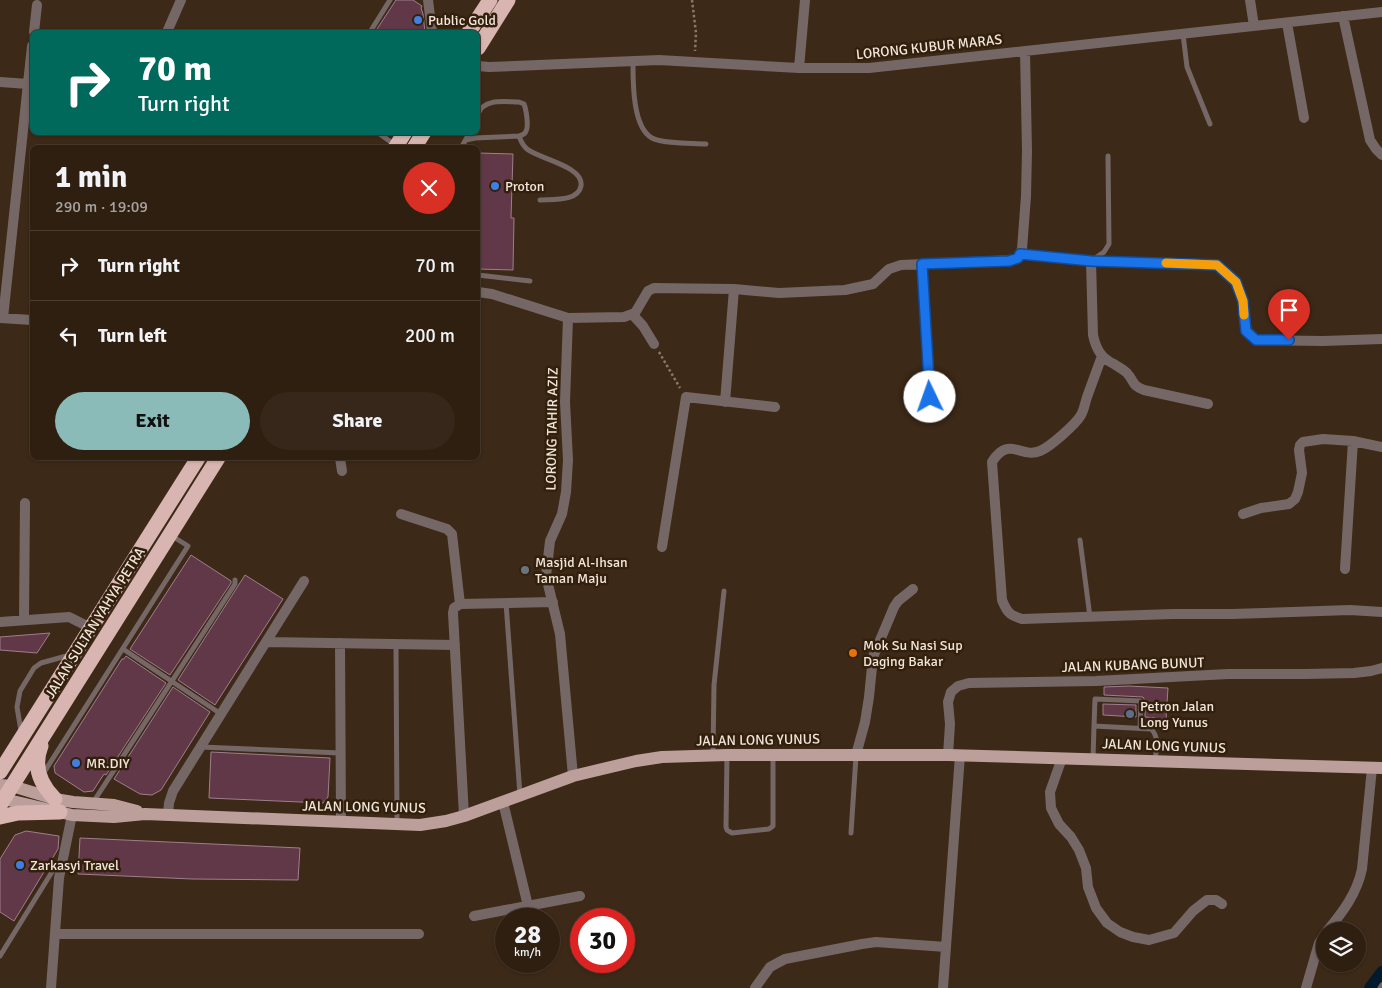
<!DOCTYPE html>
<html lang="en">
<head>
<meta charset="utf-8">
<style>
  body { margin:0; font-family:Signika,sans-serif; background:#36271a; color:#f1f3f6; height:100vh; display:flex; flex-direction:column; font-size:19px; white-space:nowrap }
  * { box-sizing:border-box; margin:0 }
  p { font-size:16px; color:#a7a29f }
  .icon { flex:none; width:28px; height:28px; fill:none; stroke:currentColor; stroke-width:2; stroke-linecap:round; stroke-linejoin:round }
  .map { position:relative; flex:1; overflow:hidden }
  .side { position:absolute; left:30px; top:145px; width:450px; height:315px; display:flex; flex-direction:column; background:#2e1f11; border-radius:8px; box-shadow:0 1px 4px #0004,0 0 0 1px #493d31 }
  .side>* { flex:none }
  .top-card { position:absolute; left:30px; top:30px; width:450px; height:105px; border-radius:8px; box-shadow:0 1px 4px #0004,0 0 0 1px #493d31; background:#00695c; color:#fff; overflow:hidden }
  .controls { position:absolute; left:1316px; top:922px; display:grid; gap:10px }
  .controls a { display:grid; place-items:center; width:50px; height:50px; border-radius:50%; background:#2e1f11; box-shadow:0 1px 4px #0004,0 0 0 1px #493d31; font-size:25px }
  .speed { position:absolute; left:495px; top:908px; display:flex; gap:10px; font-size:25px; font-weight:700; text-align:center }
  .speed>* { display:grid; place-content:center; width:65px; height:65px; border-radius:50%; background:#2e1f11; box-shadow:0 1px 4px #0004,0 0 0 1px #493d31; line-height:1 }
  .speed small { font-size:12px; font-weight:400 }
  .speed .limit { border:8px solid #d22; background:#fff; color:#111 }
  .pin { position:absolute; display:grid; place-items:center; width:42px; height:42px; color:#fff; margin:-51px -21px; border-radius:50% 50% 50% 0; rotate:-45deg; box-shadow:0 0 5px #0007 }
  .pin .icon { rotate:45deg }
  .me { position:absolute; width:55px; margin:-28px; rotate:357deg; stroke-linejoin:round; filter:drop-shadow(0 0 4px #0008) }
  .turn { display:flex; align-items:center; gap:18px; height:105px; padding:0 25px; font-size:22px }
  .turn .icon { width:65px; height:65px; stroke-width:2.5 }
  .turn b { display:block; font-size:35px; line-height:42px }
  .round { display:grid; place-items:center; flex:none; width:52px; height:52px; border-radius:26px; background:#36271a }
  .summary { display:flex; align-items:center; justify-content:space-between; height:85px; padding:0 25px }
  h1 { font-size:30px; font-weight:800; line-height:38px }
  .action { display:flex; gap:10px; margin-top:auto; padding:10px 25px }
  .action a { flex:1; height:58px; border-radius:30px; background:#8bbbb9; color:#111; font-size:20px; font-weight:800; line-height:58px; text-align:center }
  .action a+a { background:#36271a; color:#f1f3f6 }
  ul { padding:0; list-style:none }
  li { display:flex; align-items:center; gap:15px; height:70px; padding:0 25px; border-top:1px solid #493d31 }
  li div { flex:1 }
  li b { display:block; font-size:19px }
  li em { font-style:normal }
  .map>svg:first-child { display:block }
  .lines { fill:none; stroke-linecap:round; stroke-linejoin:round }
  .canal { stroke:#011a2d; stroke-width:12 }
  .building { fill:#613848; stroke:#9e7f8b }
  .path { stroke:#8a796a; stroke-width:2.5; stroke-dasharray:2.5 2.5; stroke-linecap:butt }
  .lane { stroke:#756765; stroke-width:5 }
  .street { stroke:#756765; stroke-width:10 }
  .primary { stroke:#bc9f9b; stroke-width:12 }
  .highway { stroke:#d8b5b0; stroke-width:15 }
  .route-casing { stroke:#114b97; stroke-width:12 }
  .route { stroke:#1a73e8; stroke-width:9 }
  .slow { stroke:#f59e0b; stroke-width:9 }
  .shop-dot { fill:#3f7fe0; stroke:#32200d; stroke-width:2 }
  .worship-dot { fill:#6b7280; stroke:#32200d; stroke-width:2 }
  .food-dot { fill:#e8710a; stroke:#32200d; stroke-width:2 }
  .service-dot { fill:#5c6f8a; stroke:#32200d; stroke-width:2 }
  .labels { text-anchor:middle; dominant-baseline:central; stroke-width:5; stroke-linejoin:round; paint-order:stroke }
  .poi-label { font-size:14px; fill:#f2e5da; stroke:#32200d; text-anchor:start }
  .street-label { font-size:14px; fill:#f2e5da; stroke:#32200d }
</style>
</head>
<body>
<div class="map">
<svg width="1382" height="988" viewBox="0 0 1382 988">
  <rect width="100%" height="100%" fill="#3d2917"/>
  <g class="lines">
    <!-- canal -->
    <path class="canal" d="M1370,988l12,-16"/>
  </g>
  <!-- building -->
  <path class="building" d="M396,0h17l9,6 -1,2 2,6 2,18h-50z
    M478,153l35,1 -2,64h3l-1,52 -35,-1z
    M191,555l40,26v2l-61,92 -40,-26z
    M245,575l38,24 -68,106 -37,-25z
    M50,633l-13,20 -37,-3v-13z
    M126,656l40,27 -60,92 -2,-1 -11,17 -9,1 -29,-19 -1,-7 68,-107h2z
    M1129,686l39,2 -2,31 -21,-2v-16l-2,-4 -39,-2v-8z
    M173,687l37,25 -49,78 -9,5 -12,-1 -26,-15z
    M1103,704l33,1v12l-33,-2z
    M211,752l119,6 -2,39 -5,6 -114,-5z
    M26,831l33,5 -1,13 -44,72 -14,-9v-53l15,-24z
    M80,838l220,10 -2,32 -106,-1 -114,-5z"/>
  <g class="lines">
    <!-- path -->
    <path class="path" d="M692,0l4,33 -1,18
      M659,352l21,36"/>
    <!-- lane -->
    <path class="lane" d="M370,32l20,-32
      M1183,34l4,33 23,57
      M633,61c0,19 -1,66 19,77 11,6 40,5 54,6
      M377,132l18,13
      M519,136c2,5 3,9 8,13 12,10 57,17 54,37 -3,16 -29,13 -41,14
      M466,140l9,-2 44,-2c3,-1 6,-1 7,-5 3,-5 0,-22 -2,-27l-5,-2c-14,0 -35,-4 -41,12
      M461,148l9,-16
      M1094,259l10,-7 5,-8 -1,-88
      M478,275l52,6
      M1080,540l10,77
      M506,603l14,192
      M396,644l1,180
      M123,649l98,65
      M1094,726l1,-27 46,2 -1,27
      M21,731l-4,-24 3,-16 14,-23 7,-5 29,-8
      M201,747l139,6
      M713,755l1,-70 10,-94
      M727,755l-1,72 1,3 5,3 37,-4 4,-3v-71
      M1093,759l1,-33 57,3c9,8 5,22 4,32
      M43,774l145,-228 -16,-10
      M94,801l141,-217v-4
      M851,833l5,-77
      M0,956l55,-89 5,-5
      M1380,988l2,-3"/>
    <!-- street -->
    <path class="street" d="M428,0l4,32
      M1250,0l4,26
      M1343,16l27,124 6,9 6,6
      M1287,23l17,95
      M34,32l3,-27
      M167,32l14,-32
      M478,66l11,1 170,-7 140,8h70l513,-56
      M799,68l6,-68
      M0,82l28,2
      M1020,254l71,7 126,4 19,17 7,19 1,18 3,12 9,9 67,1 59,-2
      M1091,261l2,74c3,14 8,23 21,29 4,3 9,5 13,9 8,9 4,12 17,17l64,14
      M922,264l10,152
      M478,292l14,2 76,24 56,-1 11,-4 13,-22 6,-3 80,1 45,4 66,-3 28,-6 16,-15 12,-4 113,-5 4,-2 4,-9 4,-53 1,-45 -2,-100
      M632,314l11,12 11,18
      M0,318l32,2
      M3,318l29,-272
      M568,318l-3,84 3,58 -2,32 -4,22 -12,27 -4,35 14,58 13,142
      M1102,356c-5,14 -10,27 -15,41 -2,6 -3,13 -6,18 -5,9 -31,32 -41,36 -19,8 -31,-16 -48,11l10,138c5,12 7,15 20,19l151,-5h59l118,-4 32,2
      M725,402l9,-113
      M340,458l2,13
      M401,514l46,15 5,5 8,70
      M1243,514l18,-6 28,-4 6,-5 3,-7 4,-19 -3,-23 1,-5 3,-3 20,-3 30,2 29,6
      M662,547l24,-150 89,10
      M1345,569l8,-128
      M24,619l1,-116
      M0,622l69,-5 22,11
      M266,642l189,3
      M340,643l1,179
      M856,755l9,-33 4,-25 4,-40 21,-50 4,-6 15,-12
      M948,755l2,-31 -2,-22 3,-10 7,-6 11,-3 127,-2 132,-7h77l49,-1 17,-2 11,-3
      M1062,758l-12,34 1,16 8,16 12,13 8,13 7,18 2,19 8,21 11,15 13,9 13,5 16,3 25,-7 19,-22 14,-11h9l6,4
      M503,802l25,104
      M168,815l1,-12 4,-12 131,-210
      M464,816l-11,-203 1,-5 6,-4 93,-2
      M474,916l106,-20
      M1327,931c16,-19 30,-38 35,-62l10,-101
      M56,934h363
      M51,988l8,-110 13,-63
      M755,988l15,-21 15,-8 77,-15 14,-2 70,5
      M943,988l17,-233
      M1306,988l13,-45 6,-9"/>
    <!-- primary -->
    <path class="primary" d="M0,785l12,1 43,13 18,3 41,3 23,6
      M0,798l72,17 42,2 31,-3 275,11 26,-4 18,-5 109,-40 63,-15 26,-4 65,-2h221l434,13"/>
    <!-- highway -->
    <path class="highway" d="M469,32l21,-32
      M478,48l30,-48
      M395,148l10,-16
      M414,148l10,-16
      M41,746c-8,20 -1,38 14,53
      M0,772l198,-314
      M0,805l218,-347
      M0,817l18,-4 42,-1"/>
  </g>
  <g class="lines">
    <defs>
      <path id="route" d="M930,397l-8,-133 87,-3 9,-3 2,-4 71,7 126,4 19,17 7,19 3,30 10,9h33"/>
    </defs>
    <!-- route casing -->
    <use href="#route" class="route-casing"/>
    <!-- route -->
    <use href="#route" class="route"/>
    <!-- slow -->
    <path class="slow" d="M1166,263l51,2 19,17 7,19 1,14"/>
  </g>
  <!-- markers -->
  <g class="shop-dot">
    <circle cx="418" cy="20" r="5"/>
    <circle cx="495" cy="186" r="5"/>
    <circle cx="76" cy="763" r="5"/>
    <circle cx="20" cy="865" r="5"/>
  </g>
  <circle class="worship-dot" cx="525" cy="570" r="5"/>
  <circle class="food-dot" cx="853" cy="653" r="5"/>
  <circle class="service-dot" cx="1130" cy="714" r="5"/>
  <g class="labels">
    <!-- poi labels -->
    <g class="poi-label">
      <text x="428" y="20">Public Gold</text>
      <text x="505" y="186">Proton</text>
      <text x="535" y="562">Masjid Al-Ihsan<tspan x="535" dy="16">Taman Maju</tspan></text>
      <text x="863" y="645">Mok Su Nasi Sup<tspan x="863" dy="16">Daging Bakar</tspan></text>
      <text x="1140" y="706">Petron Jalan<tspan x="1140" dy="16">Long Yunus</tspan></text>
      <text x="86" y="763">MR.DIY</text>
      <text x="30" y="865">Zarkasyi Travel</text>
    </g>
    <!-- street labels -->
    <g class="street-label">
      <text transform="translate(929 47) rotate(-6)">LORONG KUBUR MARAS</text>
      <text transform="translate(552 429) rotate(-89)">LORONG TAHIR AZIZ</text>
      <text transform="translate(95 623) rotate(-58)">JALAN SULTAN YAHYA PETRA</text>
      <text transform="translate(1133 665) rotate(-2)">JALAN KUBANG BUNUT</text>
      <text transform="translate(758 740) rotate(-1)">JALAN LONG YUNUS</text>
      <text transform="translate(1164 746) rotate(2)">JALAN LONG YUNUS</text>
      <text transform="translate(364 807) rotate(1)">JALAN LONG YUNUS</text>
    </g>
  </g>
</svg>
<div class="controls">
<a><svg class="icon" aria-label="layers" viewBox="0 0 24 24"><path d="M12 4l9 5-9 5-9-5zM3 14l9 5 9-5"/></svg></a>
</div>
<div class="speed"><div>28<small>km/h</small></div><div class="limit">30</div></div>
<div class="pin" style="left:1289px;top:340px;background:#d93025"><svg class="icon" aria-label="arrive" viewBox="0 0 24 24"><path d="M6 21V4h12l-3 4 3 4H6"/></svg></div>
<svg class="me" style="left:930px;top:397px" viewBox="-20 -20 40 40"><circle r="19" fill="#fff"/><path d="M0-13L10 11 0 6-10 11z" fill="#1a73e8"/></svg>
<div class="top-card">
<div class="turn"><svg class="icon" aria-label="right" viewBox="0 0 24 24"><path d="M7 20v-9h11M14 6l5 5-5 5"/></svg><div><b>70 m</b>Turn right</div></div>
</div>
<section class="side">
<div class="summary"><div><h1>1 min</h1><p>290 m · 19:09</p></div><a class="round" style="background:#d93025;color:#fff"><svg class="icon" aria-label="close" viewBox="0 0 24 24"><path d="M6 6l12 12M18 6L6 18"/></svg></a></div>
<ul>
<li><svg class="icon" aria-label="right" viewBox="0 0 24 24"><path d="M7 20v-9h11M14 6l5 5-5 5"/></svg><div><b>Turn right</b></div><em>70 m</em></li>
<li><svg class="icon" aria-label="left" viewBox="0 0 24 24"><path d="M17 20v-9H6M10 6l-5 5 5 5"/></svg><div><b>Turn left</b></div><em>200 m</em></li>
</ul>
<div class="action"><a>Exit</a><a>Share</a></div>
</section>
</div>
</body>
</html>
